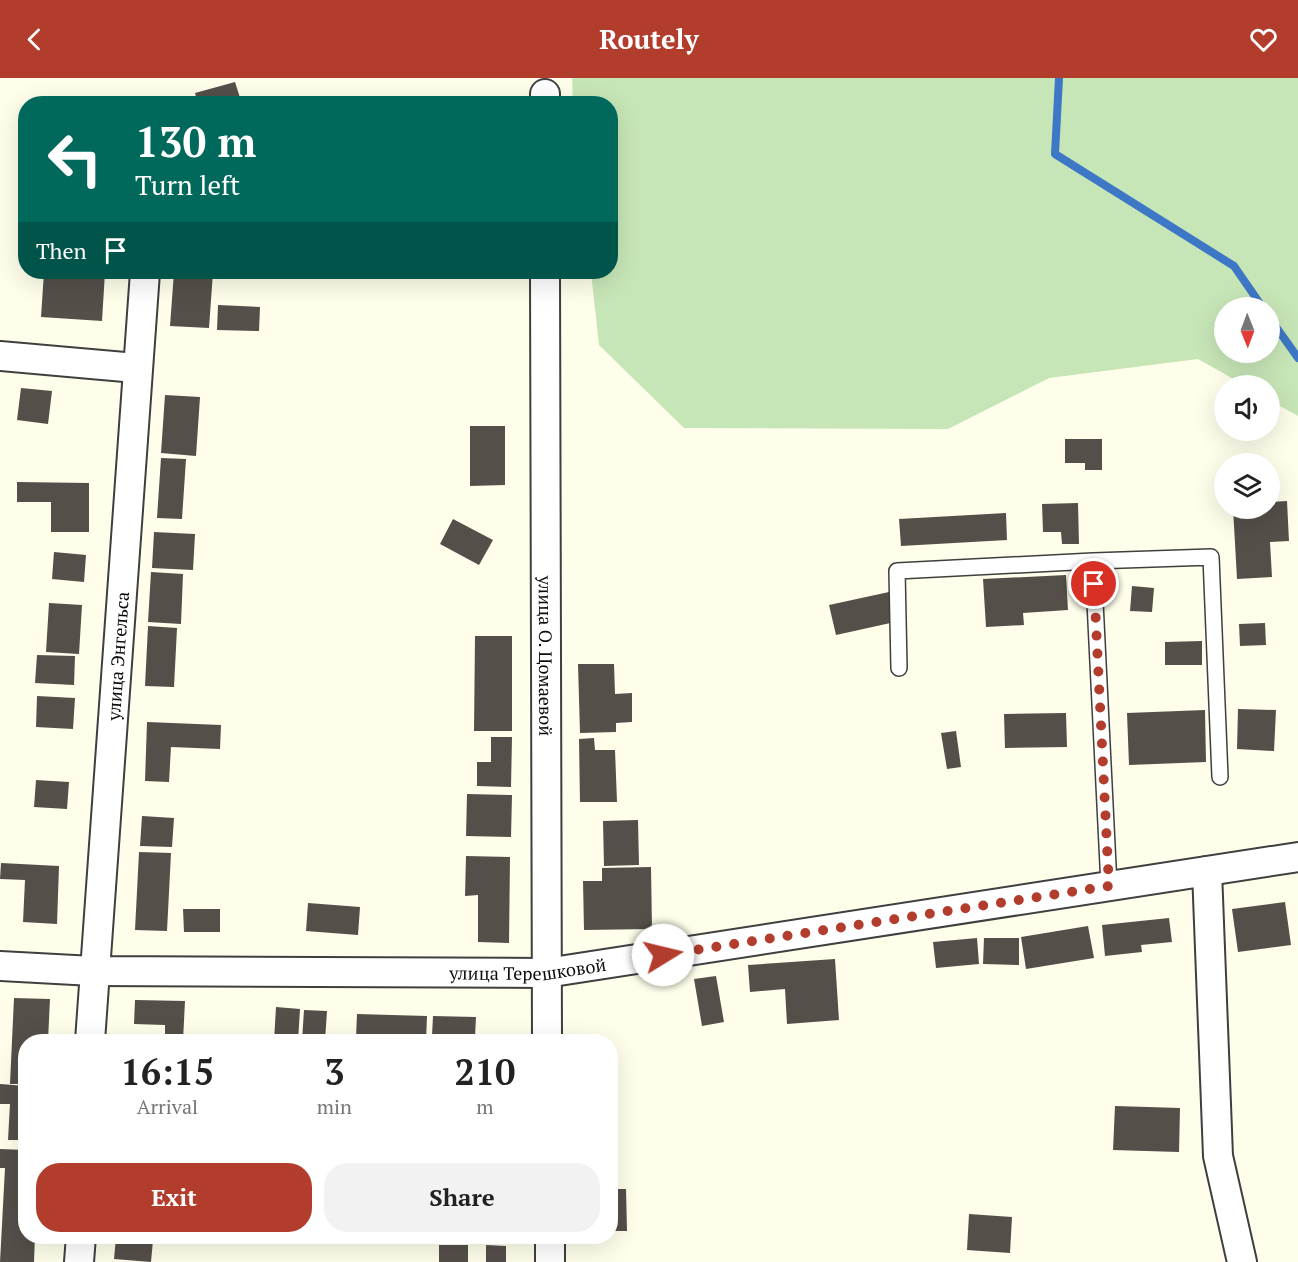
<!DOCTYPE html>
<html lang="en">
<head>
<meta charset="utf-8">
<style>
  body { margin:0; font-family:"PT Serif",serif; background:#f2f2f2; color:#222; height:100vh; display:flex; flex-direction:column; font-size:22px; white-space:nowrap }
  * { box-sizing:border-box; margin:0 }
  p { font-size:20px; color:#767676 }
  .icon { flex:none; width:33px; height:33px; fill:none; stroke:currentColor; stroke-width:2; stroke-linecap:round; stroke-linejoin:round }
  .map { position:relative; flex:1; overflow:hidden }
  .drawer { position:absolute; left:18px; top:956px; width:600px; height:210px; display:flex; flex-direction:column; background:#fff; border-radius:24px; box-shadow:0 6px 24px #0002 }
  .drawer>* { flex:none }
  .top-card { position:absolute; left:18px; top:18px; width:600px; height:183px; border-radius:24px; box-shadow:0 6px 24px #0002; background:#00695c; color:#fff; overflow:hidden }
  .needle { width:39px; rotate:179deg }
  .buttons { position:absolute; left:1214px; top:219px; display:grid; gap:12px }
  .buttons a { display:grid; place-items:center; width:66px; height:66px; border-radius:50%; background:#fff; box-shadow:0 6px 24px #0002; font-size:30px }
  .pin { position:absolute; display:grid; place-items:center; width:51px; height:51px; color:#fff; margin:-26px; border:3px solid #fff; border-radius:50%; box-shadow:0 2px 6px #0007 }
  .me { position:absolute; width:66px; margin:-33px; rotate:81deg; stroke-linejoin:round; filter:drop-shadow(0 0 4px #0008) }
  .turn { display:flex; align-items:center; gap:21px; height:126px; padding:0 18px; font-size:27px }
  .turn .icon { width:78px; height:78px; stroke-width:2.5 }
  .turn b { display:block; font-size:42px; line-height:51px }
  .then { display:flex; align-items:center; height:57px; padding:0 18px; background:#0003; gap:12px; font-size:22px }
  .eta { display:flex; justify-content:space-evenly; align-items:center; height:102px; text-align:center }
  .eta b { font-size:36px; font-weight:700; line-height:42px }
  .primary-button { display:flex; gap:12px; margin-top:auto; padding:12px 18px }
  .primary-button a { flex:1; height:69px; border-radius:24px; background:#b33d2c; color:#fff; font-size:24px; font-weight:700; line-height:69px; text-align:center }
  .primary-button a+a { background:#f2f2f2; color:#222 }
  header { display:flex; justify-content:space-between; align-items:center; height:78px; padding:0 18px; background:#b33d2c; color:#fff; font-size:27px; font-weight:700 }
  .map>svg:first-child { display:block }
  .green { fill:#c7e6b7; fill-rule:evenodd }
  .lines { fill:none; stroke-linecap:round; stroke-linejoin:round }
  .stream { stroke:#3e77c5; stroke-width:8 }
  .building { fill:#544f49 }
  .service-casing { stroke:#3f3f3f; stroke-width:18 }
  .minor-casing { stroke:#3f3f3f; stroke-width:32 }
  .service { stroke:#fff; stroke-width:15 }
  .minor { stroke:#fff; stroke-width:28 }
  .route { stroke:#b33d2c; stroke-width:10; stroke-dasharray:0 18 }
  .labels { text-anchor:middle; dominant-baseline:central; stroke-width:6; stroke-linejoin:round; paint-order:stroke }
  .street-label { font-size:18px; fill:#0c0c0c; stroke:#fff }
</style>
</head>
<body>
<header><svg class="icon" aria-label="back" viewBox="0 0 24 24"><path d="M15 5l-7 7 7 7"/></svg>Routely<svg class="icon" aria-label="heart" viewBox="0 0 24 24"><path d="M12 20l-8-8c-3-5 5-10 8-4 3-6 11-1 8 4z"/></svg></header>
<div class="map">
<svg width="1298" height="1184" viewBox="0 0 1298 1184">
  <rect width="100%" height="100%" fill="#fefeeb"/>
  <!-- green -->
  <path class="green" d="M572,0h726v338l-29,-16v-14l-25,-1 -46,-26 -149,19 -101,51 -264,-1 -85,-83 -8,-73h19v-168l-37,-1zM1224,230h45v44h-45z"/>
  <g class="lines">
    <!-- stream -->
    <path class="stream" d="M1059,0l-4,76 179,112 29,42
      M1269,239l29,41"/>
  </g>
  <!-- building -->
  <path class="building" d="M235,4l7,22h-44l-3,-11z
    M44,194h61l-3,49 -61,-4z
    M174,194h39l-4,56 -39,-2z
    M218,227l42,2 -1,24 -42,-1z
    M21,310l31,3 -4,33 -31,-4z
    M165,317l35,2 -4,59 -35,-3z
    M470,348h35v59l-35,1z
    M1065,361h37v31h-17v-7h-20z
    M161,380l25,1 -4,60 -25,-1z
    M17,404l72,1v49h-38v-30h-34z
    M1287,423l2,40 -19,1 2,35 -35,2 -4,-71h36v-6z
    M1078,425l1,41h-17l-1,-12h-18l-1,-28z
    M1006,435l1,27 -106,6 -2,-27z
    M453,441l40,21 -14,25 -39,-21z
    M154,454l41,2 -2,36 -41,-2z
    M54,474l32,3 -2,27 -32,-3z
    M151,494l32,2 -2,50 -33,-2z
    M1066,497l2,35 -45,3 1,12 -38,2 -3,-48z
    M1132,508l22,2 -2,24 -22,-1z
    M889,514l6,30 -59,13 -7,-30z
    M49,525l33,2 -3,49 -33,-2z
    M1265,545l1,22 -26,1 -1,-22z
    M148,548l29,2 -3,59 -29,-1z
    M475,558h37v95h-38z
    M1202,563v24h-37v-23z
    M37,577l38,1 -1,29 -39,-2z
    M578,586h36l1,30 17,-1v29l-16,1v9l-36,1z
    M37,618l38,2 -2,31 -37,-2z
    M1238,631l38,1 -2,41 -37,-2z
    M1205,632l1,52 -77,3 -2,-52z
    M1066,635l1,34 -62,1 -1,-34z
    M147,644l74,3 -1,24 -49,-2 -2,35 -24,-1z
    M956,653l5,36 -14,2 -6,-36z
    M491,659h21l-1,50 -34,-1v-24h14z
    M594,660l1,12h20l2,52h-37l-1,-63z
    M36,702l33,2 -2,27 -33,-2z
    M467,716l45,1 -1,42 -45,-1z
    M142,738l32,2 -2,29 -32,-1z
    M638,742l1,45 -35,1 -1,-45z
    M139,774l32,1 -4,78 -32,-1z
    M466,778l44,1 -1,86 -31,-1v-47l-13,1z
    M1,785l58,3 -2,58 -34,-2 2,-42 -25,-1z
    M651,789l1,62 -68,1 -1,-49h19v-13z
    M1285,824l6,43 -53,7 -6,-43z
    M308,825l52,4 -2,28 -52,-4z
    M183,831h37v23h-36z
    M1169,840l3,24 -31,3 1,7 -37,4 -3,-31z
    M1088,848l6,32 -68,11 -5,-32z
    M977,860l2,26 -43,4 -3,-26z
    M984,860h35v27l-36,-1z
    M835,881l4,61 -52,4 -2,-35 -35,3 -2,-27z
    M716,898l8,46 -22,4 -8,-47z
    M14,920l36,1 -2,42h-22v43h-16z
    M135,922l50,1 -2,40h-18v-16l-31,-1z
    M276,929l24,2 -2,32h-24z
    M304,932l23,1 -2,30h-23z
    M357,936l70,2 -1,25 -70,-3z
    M433,938l43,1 -1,19h-43z
    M0,1006l26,2v54h-18l2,-36h-10z
    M1115,1028l65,2 -1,44 -66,-2z
    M0,1071l26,1v86h9l-1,26h-34l5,-94h-5z
    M610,1111h16l1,42h-17z
    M969,1136l43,3 -2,36 -43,-3z
    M432,1158h73v8h-73z
    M116,1159l37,3 -2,22 -37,-3z
    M439,1167h29v17h-29z
    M486,1167l20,1v16h-20z"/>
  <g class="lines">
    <defs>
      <path id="service" d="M1093,483l118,-4 9,220
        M899,590l-2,-97 196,-10 16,325"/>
      <g id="minor">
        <path d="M545,16v10"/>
        <path id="s1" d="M545,194l2,769"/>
        <path d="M0,278l136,12"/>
        <path d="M1207,793l11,285 24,106"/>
        <path id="s2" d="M0,888l93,5 453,2 752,-116"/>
        <path id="s3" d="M90,963l55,-769"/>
        <path d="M550,1158v26"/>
        <path d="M79,1184l2,-26"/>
      </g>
    </defs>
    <!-- service casing -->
    <use href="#service" class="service-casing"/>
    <!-- minor casing -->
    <use href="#minor" class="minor-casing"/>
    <!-- service -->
    <use href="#service" class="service"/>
    <!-- minor -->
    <use href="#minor" class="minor"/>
  </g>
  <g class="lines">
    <!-- route -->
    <path class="route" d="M663,877l446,-69 -15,-302"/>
  </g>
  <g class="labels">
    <!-- street labels -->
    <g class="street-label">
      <text stroke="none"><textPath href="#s3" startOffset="386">улица Энгельса</textPath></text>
      <text stroke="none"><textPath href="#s1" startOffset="384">улица О. Цомаевой</textPath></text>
      <text stroke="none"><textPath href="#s2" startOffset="528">улица Терешковой</textPath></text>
    </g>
  </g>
</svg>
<div class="buttons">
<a><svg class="needle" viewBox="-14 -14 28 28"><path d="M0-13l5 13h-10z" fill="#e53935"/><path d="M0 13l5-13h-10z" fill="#767676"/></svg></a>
<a><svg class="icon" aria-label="sound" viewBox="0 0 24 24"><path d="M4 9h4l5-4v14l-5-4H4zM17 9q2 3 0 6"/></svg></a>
<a><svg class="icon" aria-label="layers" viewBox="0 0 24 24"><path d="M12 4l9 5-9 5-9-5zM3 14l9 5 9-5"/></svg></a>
</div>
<div class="pin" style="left:1094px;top:506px;background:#d93025"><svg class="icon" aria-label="arrive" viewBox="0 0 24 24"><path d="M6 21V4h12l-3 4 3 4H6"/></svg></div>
<svg class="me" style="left:663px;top:877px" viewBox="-20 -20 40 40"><circle r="19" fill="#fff"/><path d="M0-13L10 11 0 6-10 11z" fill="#b33d2c"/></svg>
<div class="top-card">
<div class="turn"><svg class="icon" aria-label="left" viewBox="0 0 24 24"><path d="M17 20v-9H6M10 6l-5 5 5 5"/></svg><div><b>130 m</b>Turn left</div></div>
<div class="then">Then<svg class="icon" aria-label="arrive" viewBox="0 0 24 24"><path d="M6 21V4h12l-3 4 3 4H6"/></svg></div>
</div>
<section class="drawer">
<div class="eta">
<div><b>16:15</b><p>Arrival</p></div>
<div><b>3</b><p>min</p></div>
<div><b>210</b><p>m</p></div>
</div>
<div class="primary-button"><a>Exit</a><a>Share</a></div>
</section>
</div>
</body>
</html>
